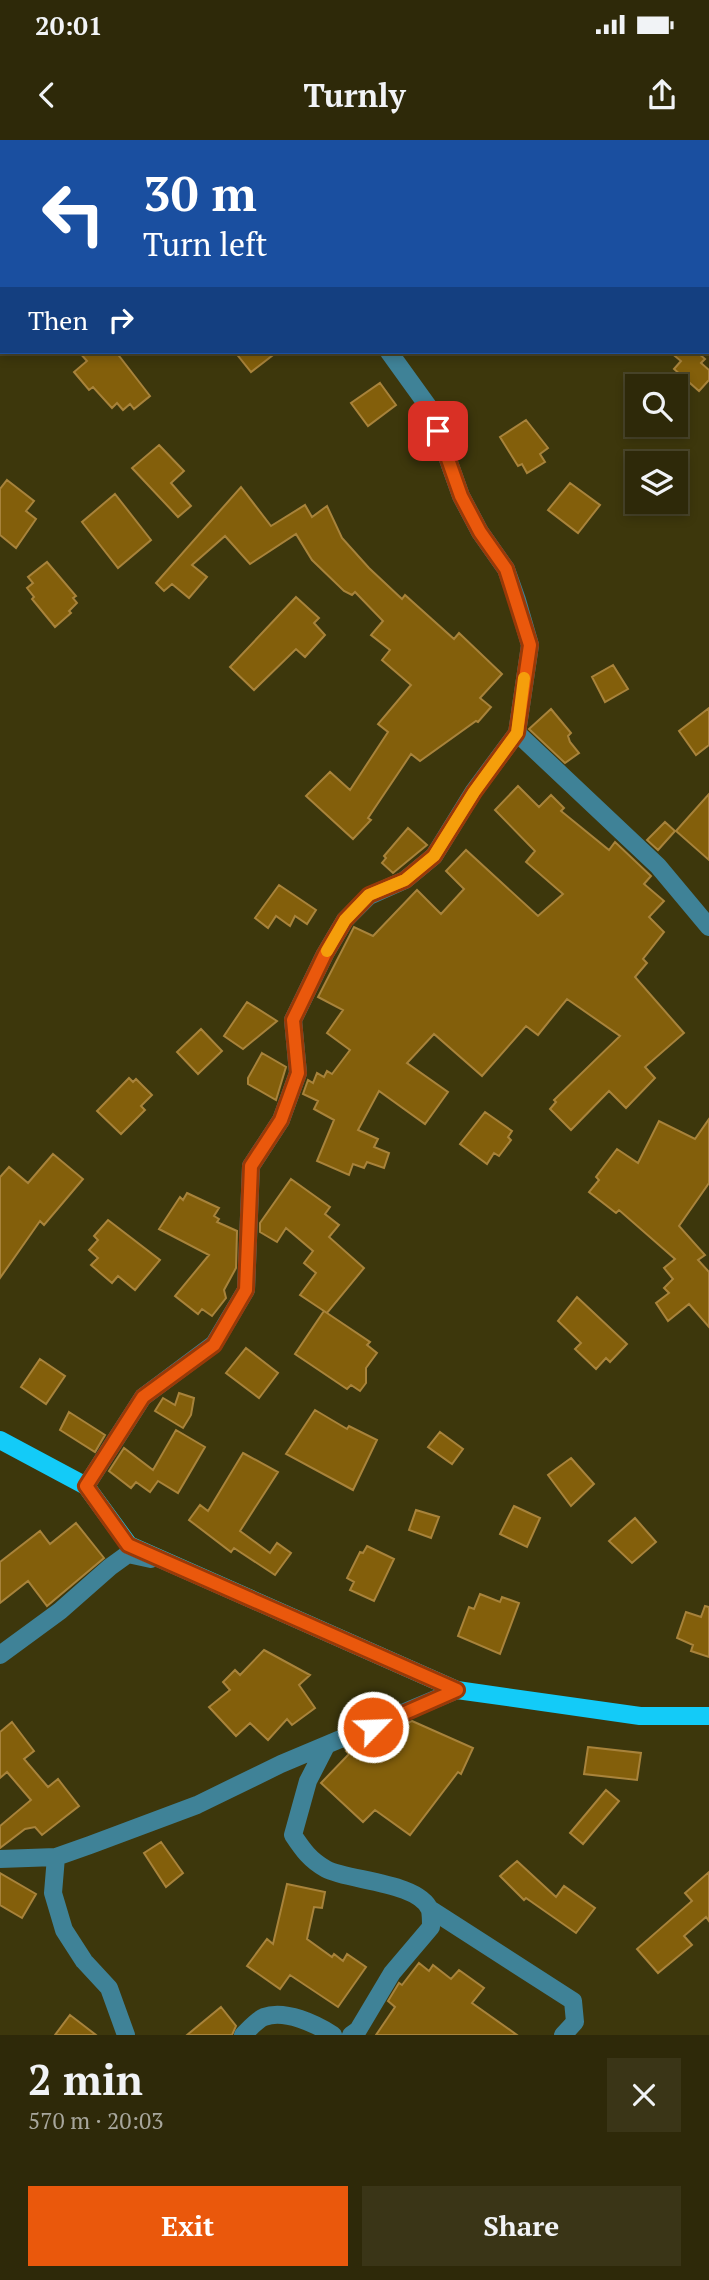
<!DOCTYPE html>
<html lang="en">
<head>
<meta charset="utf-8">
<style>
  body { margin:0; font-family:"PT Serif",serif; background:#3a3517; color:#f1f3f6; height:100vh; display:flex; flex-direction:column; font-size:26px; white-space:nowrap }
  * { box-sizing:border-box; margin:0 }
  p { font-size:23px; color:#a7a69c }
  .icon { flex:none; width:38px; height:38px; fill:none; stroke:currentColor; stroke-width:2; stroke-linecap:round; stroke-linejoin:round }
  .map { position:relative; height:1895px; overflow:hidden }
  .sheet { display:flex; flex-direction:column; background:#2e2909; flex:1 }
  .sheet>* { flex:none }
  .banner { position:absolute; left:0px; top:0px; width:710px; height:214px; box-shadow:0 4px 10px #0003,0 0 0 2px #49452a; background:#1a4fa0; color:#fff; overflow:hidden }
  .controls { position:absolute; left:625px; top:234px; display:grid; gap:14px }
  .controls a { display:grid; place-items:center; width:63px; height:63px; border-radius:0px; background:#2e2909; box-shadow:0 4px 10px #0003,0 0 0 2px #49452a; font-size:35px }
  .pin { position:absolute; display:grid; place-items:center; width:60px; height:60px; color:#fff; margin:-30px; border-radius:14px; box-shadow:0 4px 10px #0006 }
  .me { position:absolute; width:77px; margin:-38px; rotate:66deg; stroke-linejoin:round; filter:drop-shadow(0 0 5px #0008) }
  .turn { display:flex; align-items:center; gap:24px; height:147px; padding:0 28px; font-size:32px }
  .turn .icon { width:91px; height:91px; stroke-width:2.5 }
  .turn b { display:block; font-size:49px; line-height:60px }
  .then { display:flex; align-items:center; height:66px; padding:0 28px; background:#0003; gap:14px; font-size:26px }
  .round { display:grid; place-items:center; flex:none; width:74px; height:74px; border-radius:0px; background:#3a3517 }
  .summary { display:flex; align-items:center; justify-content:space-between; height:119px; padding:0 28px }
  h1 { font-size:42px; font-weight:600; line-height:52px }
  .primary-button { display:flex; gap:14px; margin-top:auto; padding:14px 28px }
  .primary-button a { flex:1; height:80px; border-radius:0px; background:#ea580c; color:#fff; font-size:28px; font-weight:600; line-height:80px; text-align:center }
  .primary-button a+a { background:#3a3517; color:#f1f3f6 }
  .status { display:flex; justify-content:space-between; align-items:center; height:49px; padding:0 35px; background:#2e2909; direction:ltr }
  .status svg { height:19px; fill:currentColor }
  header { display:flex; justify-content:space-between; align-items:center; height:91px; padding:0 28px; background:#2e2909; font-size:32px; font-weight:600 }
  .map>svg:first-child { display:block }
  .building { fill:#835f0b; stroke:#a8833b; stroke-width:2 }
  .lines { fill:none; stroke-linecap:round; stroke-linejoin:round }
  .minor { stroke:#3f8297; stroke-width:18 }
  .major { stroke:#13cbf8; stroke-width:18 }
  .route-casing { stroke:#983908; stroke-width:18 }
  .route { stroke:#ea580c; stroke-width:12 }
  .slow { stroke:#f59e0b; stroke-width:12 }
</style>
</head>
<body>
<div class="status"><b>20:01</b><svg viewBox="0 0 49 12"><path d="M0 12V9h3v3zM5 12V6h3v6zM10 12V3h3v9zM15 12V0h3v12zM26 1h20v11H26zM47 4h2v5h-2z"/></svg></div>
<header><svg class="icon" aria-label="back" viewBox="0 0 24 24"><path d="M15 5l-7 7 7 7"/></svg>Turnly<svg class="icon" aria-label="share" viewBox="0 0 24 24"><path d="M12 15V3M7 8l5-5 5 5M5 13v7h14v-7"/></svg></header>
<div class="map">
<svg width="709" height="1895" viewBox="0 0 709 1895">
  <rect width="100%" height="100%" fill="#3d370c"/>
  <!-- building -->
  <path class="building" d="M79,212h37l34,44 -16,13 -4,-5 -7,6 -6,-7 -5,5 -19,-21 -4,3 -15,-18 13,-11z
    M235,212h42l-26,20z
    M670,212h27l8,7 -4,4 8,7v10l-10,11 -25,-22 7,-8z
    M380,243l16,22 -28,21 -17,-23z
    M526,280l22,28 -8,6 5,8 -18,11 -5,-9 -4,2 -18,-29z
    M159,305l25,26 -13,12 20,23 -13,11 -46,-49z
    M7,340l27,21 -8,10 10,8 -20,29 -16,-13v-46z
    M570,343l30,22 -22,28 -30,-23z
    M241,347l30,39 34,-21 7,12 15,-11 15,32 27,30 33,31 3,-4 49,44 5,-6 43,41 -22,24 11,9 -13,15 -2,-1 -56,40 -9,-7 -43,64 3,2 -18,19 -47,-43 24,-24 20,18 38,-58 -10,-8 33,-39 -29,-25 8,-10 -19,-15 12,-14 -28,-29 -3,3 -8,-4 -32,-31 -16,-26 -46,30 -25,-28 -33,29 15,12 -18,21 -17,-14 -8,7 -8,-8z
    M115,354l36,46 -33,28 -36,-46z
    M47,422l29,34 -3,2 4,5 -8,8 2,2 -16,14 -23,-28 2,-2 -7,-9 6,-5 -5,-6z
    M296,457l23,21 -5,5 11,12 -20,22 -9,-8 -42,41 -24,-23z
    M613,525l15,24 -23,13 -13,-25z
    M709,568v37l-13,10 -17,-24z
    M551,569l20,24 -3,3 2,6 9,11 -14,10 -36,-34z
    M518,646l21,21 12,-12 13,13 -3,3 48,39 6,-8 36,34 -7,8 20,17 -15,16 15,15 -21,27 4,4 -12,14 49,56 -39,34 10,11 -29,30 -17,-17 -38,39 -21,-21 6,-7 -2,-2 66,-64 -53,-37 -29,36 -12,-9 -44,50 -48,-42 -27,29 41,29 -23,32 -46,-33 -21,39 20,9 -4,8 15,6 -5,15 -17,-6 -3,6 -11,-4 -4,11 -32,-14 17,-41 -20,-11 4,-8 -15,-7 5,-14 5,3 4,-10 7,4 3,-6 5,3 18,-24 -23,-17 16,-23 -25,-13 36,-70 19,9 44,-46 24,24 23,-25 -18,-18 20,-21 72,66 25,-22 -37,-32 9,-11 -40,-41z
    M709,654v66l-33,-29z
    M665,682l10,9 -17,19 -11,-10z
    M408,688l19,17 -34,28 -11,-10 4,-5 -2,-2z
    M279,745l37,25 -9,14 -12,-8 -5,10 -14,-10 -8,12 -13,-10z
    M247,862l30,19 -34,28 -19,-13z
    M201,889l21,22 -24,23 -21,-22z
    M262,913l24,14 -10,33 -28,-16v-6z
    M129,938l4,4 3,-3 16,16 -11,11 4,4 -24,24 -24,-23z
    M485,972l27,19 -4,6 3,3 -12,16 -5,-3 -7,11 -27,-20z
    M709,979v64l-30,43 26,29 -7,5 11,12v55l-20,-23 -21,17 -12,-18 13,-10 -5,-5 9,-9 -9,-11 11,-9 -56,-49 -3,3 -27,-21 10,-12 -3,-3 21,-28 21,14 21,-42 36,18z
    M53,1014l30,25 -39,46 -4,-4 -40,57v-101l9,-10 19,16z
    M291,1039l39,28 -5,7 14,11 -10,12 35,31 -37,45 -27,-18 16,-22 -12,-10 9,-12 -27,-23 -9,14 -17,-10v-9z
    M187,1053l32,15 -5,8 5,3 -2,3 20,9 -1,37 -12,22 2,8 -14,18 -10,-7 -4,5 -23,-18 34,-41 -50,-26 21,-32 3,3z
    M108,1080l52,40 -25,30 -17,-14 -6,7 -21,-18 7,-7 -9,-8 9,-10 -4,-4z
    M577,1157l50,47 -17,18 -4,-4 -10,11 -21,-20 6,-6 -23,-22z
    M324,1171l46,31 -3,3 10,8 -11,15v15l-6,8 -9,-6 -4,4 -52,-35z
    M246,1208l32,25 -19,25 -33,-25z
    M40,1219l25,17 -19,28 -25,-17z
    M179,1253l15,5 -3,17 -8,13 -28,-17 8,-13 12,7z
    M315,1270l32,19 2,-3 28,14 -24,50 -67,-36z
    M69,1272l36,23 -10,17 -35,-22z
    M176,1290l29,17 -27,46 -20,-12 -8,11 -14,-10 -5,6 -22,-17 15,-23 29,22z
    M440,1292l23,17 -11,15 -24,-17z
    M243,1313l35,19 -38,59 30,22 7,-10 14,10 -16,22 -41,-27 -3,4 -42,-32 11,-15 8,6z
    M571,1318l23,26 -23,22 -23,-31z
    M514,1366l26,12 -13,29 -27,-13z
    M416,1370l23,7 -8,21 -22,-8z
    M635,1378l21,24 -24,21 -23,-22z
    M76,1383l28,35 -57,48 -19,-25 -28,22v-41l40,-31 10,13z
    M367,1406l27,13 -20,42 -24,-11 4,-8 -7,-4 13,-26 3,1z
    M480,1454l20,8 2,-5 17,6 -19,51 -42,-18 11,-29 5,2z
    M705,1466l4,1v50l-18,-6 2,-6 -16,-7 9,-26 15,5z
    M264,1510l46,25 -11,10 16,23 -23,17 -5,-6 -19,21 -18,-17 -14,13 -27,-29 21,-17 -7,-8 12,-12 5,5z
    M412,1581l61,27 -12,26 -3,-2 -48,63 -35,-25 -12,12 -42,-39 28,-29 -3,-3 3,-3 13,-6 11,11 10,-20z
    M12,1582l22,29 -10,8 24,28 10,-8 21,27 -37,29 -7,-8 -10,2 -25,19v-22l31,-26 -24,-28 -7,6v-46z
    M588,1607l53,6 -4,27 -53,-6z
    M606,1650l13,11 -36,43 -13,-11z
    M161,1702l22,31 -17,14 -22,-34z
    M517,1721l39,36 8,-11 31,22 -19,25 -50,-35 -2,2 -24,-24z
    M709,1732v49l-3,-4 -22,19 8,9 -34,28 -21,-24 55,-48 -7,-8z
    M0,1733l36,21 -14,24 -22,-13z
    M287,1744l38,8 -3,16 -8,-1 -7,32 25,18 2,-3 9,7 4,-7 19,13 -28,40 -48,-32 -10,14 -33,-23 20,-27 6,5z
    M419,1823l10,8 4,-6 18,14 8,-9 25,18 -12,15 45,32h-141l19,-28 -7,-6 11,-18 3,2z
    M221,1867l15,19 -4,9h-45z
    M70,1875l26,20h-41z"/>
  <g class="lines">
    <!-- minor -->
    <path class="minor" d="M0,145l2,-1
      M389,212l41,57 31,87 19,36 26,37 11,31 13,45 -13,88 141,133 51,61
      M86,1346l57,-89 71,-53 32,-54 5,-124 30,-46 17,-47 -5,-53 32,-66 20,-34 24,-24 36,-16 29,-24 40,-65 43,-58
      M0,1515l60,-44 50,-44 18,-13 23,5
      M326,1606l-18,35 -15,54c10,15 17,25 33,34 22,12 93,13 104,41 1,5 1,12 1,17l-39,46 -34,57 -7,5
      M56,1717l-3,36 11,37 20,31 25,27 17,47
      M0,1719l56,-2 34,-12 107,-40 84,-41 176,-74
      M430,1769l143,92 2,21 -12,13
      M243,1895c6,-6 14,-15 21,-18 21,-8 52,7 69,18"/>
    <!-- major -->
    <path class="major" d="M0,1300l86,46 43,59 328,145 183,26h69"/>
  </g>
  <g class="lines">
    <defs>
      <path id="route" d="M373,1587l84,-37 -329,-145 -42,-59 57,-89 71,-52 32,-55 5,-124 30,-46 17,-47 -5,-53 32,-66 20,-34 24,-25 36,-15 29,-24 40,-64 43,-59 13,-88 -24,-76 -26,-37 -19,-36 -23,-65"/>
    </defs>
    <!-- route casing -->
    <use href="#route" class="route-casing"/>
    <!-- route -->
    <use href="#route" class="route"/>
    <!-- slow -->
    <path class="slow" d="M327,811l18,-31 24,-25 36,-15 29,-24 40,-64 43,-59 7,-55"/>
  </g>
</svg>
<div class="controls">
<a><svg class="icon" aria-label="search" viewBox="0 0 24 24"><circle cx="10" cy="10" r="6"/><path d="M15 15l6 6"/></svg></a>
<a><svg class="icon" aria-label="layers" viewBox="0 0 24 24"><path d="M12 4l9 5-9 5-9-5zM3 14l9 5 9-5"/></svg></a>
</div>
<div class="pin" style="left:438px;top:291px;background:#d93025"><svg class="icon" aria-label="arrive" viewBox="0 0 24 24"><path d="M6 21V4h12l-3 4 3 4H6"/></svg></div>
<svg class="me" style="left:373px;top:1587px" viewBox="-20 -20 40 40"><circle r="17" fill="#ea580c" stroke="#fff" stroke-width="3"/><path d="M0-11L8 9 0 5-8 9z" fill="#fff"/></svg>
<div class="banner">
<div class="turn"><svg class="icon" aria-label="left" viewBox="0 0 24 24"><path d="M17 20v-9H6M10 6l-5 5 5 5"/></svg><div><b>30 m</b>Turn left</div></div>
<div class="then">Then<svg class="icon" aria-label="right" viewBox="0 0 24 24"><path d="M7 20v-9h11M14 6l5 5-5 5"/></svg></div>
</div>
</div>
<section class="sheet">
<div class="summary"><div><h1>2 min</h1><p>570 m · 20:03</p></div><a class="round"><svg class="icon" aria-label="close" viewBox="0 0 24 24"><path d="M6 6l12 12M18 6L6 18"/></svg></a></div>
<div class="primary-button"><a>Exit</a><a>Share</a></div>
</section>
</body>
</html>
